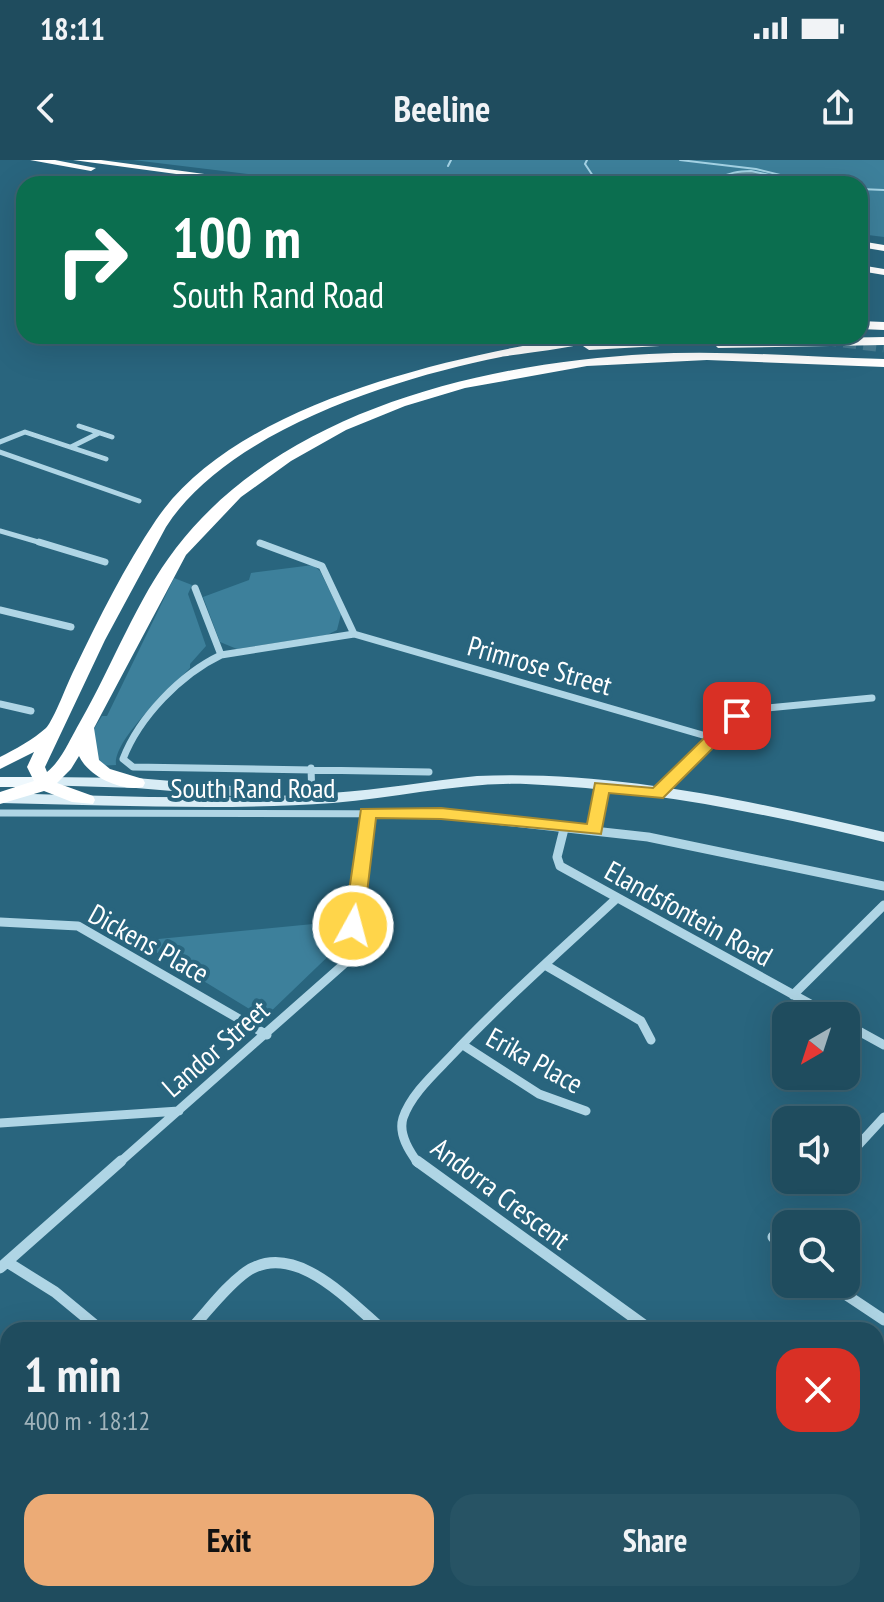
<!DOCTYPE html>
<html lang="en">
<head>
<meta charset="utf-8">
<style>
  body { margin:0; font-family:"PT Sans Narrow",sans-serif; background:#275364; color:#f1f3f6; height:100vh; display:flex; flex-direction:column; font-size:30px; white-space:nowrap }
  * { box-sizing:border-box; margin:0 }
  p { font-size:26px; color:#a1b4bc }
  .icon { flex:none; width:44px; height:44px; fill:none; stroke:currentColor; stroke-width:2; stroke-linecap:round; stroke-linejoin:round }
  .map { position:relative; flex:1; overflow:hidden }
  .side { position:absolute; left:0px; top:1162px; width:884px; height:280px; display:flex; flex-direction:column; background:#1f4c5e; border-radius:24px 24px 0 0; box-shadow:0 8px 32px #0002,0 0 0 2px #3c6373 }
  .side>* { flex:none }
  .top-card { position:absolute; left:16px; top:16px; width:852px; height:168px; border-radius:24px; box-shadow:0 8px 32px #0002,0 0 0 2px #3c6373; background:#0b6e4f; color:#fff; overflow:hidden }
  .needle { width:52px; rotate:219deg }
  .tools { position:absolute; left:772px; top:842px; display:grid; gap:16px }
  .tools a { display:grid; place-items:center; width:88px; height:88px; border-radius:16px; background:#1f4c5e; box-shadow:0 8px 32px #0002,0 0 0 2px #3c6373; font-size:40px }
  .pin { position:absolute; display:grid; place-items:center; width:68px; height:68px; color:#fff; margin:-34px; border-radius:16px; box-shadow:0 4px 12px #0006 }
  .me { position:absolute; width:88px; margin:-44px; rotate:7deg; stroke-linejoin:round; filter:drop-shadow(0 0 6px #0008) }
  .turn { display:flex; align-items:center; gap:28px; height:168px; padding:0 24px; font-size:36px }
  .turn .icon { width:104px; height:104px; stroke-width:2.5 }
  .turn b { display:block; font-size:56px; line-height:68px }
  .round { display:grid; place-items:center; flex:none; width:84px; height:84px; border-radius:24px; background:#275364 }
  .overview { display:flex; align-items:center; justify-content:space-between; height:136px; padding:0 24px }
  h1 { font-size:48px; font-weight:800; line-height:60px }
  .button { display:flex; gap:16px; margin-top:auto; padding:16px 24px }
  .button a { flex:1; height:92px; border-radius:24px; background:#ecab76; color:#111; font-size:32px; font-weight:800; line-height:92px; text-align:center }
  .button a+a { background:#275364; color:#f1f3f6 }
  .status { display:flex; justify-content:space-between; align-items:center; height:56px; padding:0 40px; background:#1f4c5e; direction:ltr }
  .status svg { height:22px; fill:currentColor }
  header { display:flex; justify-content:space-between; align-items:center; height:104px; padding:0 24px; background:#1f4c5e; font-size:36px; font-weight:800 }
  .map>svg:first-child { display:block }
  .green { fill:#3d809b }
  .water { fill:#6791a1; stroke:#a4d3e5; stroke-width:2 }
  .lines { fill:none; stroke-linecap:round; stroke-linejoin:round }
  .stream { stroke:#a4d3e5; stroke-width:2 }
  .highway-tunnel { stroke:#497c91; stroke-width:13; stroke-dasharray:13 7; stroke-linecap:butt }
  .street-far3 { stroke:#afd5e5; stroke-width:5 }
  .street-far2 { stroke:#afd5e5; stroke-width:7 }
  .street-far1 { stroke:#afd5e5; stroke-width:9 }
  .street { stroke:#afd5e5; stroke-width:11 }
  .secondary { fill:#d8ecf5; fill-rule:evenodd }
  .primary { fill:#eff8fd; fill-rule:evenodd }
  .highway { fill:#fff; fill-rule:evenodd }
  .route { fill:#ffd54a; stroke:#a68a30; stroke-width:2 }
  .labels { text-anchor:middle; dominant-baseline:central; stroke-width:8; stroke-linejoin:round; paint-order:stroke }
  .street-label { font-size:28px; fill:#fff; stroke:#29657e }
</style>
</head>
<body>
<div class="status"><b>18:11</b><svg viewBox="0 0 49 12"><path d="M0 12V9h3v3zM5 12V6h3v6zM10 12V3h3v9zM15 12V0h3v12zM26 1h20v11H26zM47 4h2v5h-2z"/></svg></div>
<header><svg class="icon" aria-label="back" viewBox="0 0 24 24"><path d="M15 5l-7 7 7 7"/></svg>Beeline<svg class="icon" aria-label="share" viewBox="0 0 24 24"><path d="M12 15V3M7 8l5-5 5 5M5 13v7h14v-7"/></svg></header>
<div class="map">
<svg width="884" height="1442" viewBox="0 0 884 1442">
  <rect width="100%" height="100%" fill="#29657e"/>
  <!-- green -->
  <path class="green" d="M133,0h751v77l-24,-3v-50h-531z
    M313,405l7,6 21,43 -4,16 -10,5 -90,14 -17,-7 -17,-45 46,-17 2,-7z
    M174,418l18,7 -4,9 18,52 -16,18v4c-18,19 -77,71 -74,97l-20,1 -9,-26 15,-24h5z
    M344,761l-1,21 -79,76 -126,-77z"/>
  <!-- water -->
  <path class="water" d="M751,11l23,5 -2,5 6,3h-84c9,-6 16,-2 25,-6 11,-5 18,-7 32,-7z"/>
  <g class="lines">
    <!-- stream -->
    <path class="stream" d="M680,0l76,9 61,15
      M448,6l3,-6
      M583,24l10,-8 -8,-12 2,-4
      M860,29l24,1"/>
    <!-- highway-tunnel -->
    <path class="highway-tunnel" d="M804,176l80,10"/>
    <!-- street-far3 -->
    <path class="street-far3" d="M79,266l33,11
      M0,282l25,-10 81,27
      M71,287l28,-14
      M0,292l139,49
      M0,371l45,13
      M260,383l4,1"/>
    <!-- street-far2 -->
    <path class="street-far2" d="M39,382l66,20
      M260,383l62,23 32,68
      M195,428l26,67
      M0,450l71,17
      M0,544l31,7
      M311,608l1,30
      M429,612l-296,-5 -10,-8c16,-42 58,-85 98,-104l133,-21 359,104
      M658,633l87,-83 127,-12
      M0,653l441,1 26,3
      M368,657v-4
      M597,657l4,-30"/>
    <!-- street-far1 -->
    <path class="street-far1" d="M449,655l199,22 236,49
      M564,669l-7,28 3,9 272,150
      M595,670l2,-15
      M0,762l78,4 189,109
      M545,805l96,56 10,19
      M793,835l91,-90
      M846,864l38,21
      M463,885l76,49 47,17
      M0,963l179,-12
      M852,992l32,-35
      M119,1003l225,-199 6,-10 18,-139
      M418,1003c-9,-12 -20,-29 -15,-45 8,-24 32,-45 49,-63 52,-55 109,-105 165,-157"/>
    <!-- street -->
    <path class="street" d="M417,1001l234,169
      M773,1077l13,15
      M7,1102l48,30 46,38
      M0,1108l121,-107
      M830,1124l54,36
      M190,1170c18,-19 35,-43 56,-58 48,-33 103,29 137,58
      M876,1271l8,-11
      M0,1363l8,-9
      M291,1434l9,8
      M396,1434l9,8
      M712,1434l10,8
      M745,1442l6,-8"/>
    <!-- secondary -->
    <path class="secondary" d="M477,616c137,-6 275,25 407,56v10c-117,-28 -237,-53 -358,-58 -65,-2 -128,14 -193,19 -111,8 -222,2 -333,0v-10c110,3 221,8 331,0 49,-3 98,-12 146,-17z
      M45,617l91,1 96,8 7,5 -7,5 -96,-8 -96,-3 -2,-3z"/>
    <!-- primary -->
    <path class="primary" d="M0,617h45l8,5 -8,5h-45z"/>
    <!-- highway -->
    <path class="highway" d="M30,0h25l41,8 -5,3z
      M73,0h28l177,24h-28z
      M860,81l24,4v6l-24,-4z
      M860,105l24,4v6l-24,-4z
      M860,161l24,1v8l-24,-1z
      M579,176h29c-14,10 -85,17 -107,21 -106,21 -274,74 -335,170l-61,113 -60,127 2,5c15,-12 23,-33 33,-50 33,-57 56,-122 96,-174 106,-138 308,-185 473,-194 78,-4 157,3 235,5v8l-177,-7 -120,6 -122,22 -60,18 -59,24 -55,31 -50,36 -55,58 -92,173 5,32 11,9 33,10 2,4 -2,4c-22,5 -55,-11 -64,-31l-8,13 -14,14 36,13 2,4 -2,4 -21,-2 -28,-11 -44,13v-12l34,-11 -7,-14 7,-15 -34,17v-12c14,-7 34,-18 46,-29 8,-8 22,-47 29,-60 24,-50 50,-102 81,-148 79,-117 293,-163 423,-184z
      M704,176h33v4l147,-3v8l-166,3 -5,-5 -124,7 -6,-4 6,-4z"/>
  </g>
  <!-- route -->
  <path class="route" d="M737,551l8,5 -82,82 -54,-5 -8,41 -160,-15 -65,-1 -13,108 -10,6 -9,-6 17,-117 80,-1 146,16 8,-41 58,5 78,-76z"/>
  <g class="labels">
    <!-- street labels -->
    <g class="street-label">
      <text transform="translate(540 505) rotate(16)">Primrose Street</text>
      <text x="253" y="627">South Rand Road</text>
      <text transform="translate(689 753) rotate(29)">Elandsfontein Road</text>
      <text transform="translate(149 783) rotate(29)">Dickens Place</text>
      <text transform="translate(215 888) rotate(-41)">Landor Street</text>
      <text transform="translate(535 900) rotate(29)">Erika Place</text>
      <text transform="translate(501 1033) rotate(37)">Andorra Crescent</text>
    </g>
  </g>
</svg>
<div class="tools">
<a><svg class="needle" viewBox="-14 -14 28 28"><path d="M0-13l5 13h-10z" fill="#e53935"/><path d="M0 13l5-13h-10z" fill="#a1b4bc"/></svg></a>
<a><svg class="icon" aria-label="sound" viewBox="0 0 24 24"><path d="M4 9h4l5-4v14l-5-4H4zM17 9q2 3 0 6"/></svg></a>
<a><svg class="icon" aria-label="search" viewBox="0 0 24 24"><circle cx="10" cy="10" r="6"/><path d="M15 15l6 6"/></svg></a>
</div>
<div class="pin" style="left:737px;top:556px;background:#d93025"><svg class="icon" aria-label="arrive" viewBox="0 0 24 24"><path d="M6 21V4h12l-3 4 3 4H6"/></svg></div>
<svg class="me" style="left:353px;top:766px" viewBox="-20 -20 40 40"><circle r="17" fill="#ffd54a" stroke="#fff" stroke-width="3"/><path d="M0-11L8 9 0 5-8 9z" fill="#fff"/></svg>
<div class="top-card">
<div class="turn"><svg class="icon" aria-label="right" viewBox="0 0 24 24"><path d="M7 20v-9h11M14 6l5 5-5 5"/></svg><div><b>100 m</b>South Rand Road</div></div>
</div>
<section class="side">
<div class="overview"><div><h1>1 min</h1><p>400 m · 18:12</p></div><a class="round" style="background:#d93025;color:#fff"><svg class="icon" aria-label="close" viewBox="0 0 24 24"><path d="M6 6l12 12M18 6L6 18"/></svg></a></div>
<div class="button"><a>Exit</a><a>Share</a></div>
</section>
</div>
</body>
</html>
